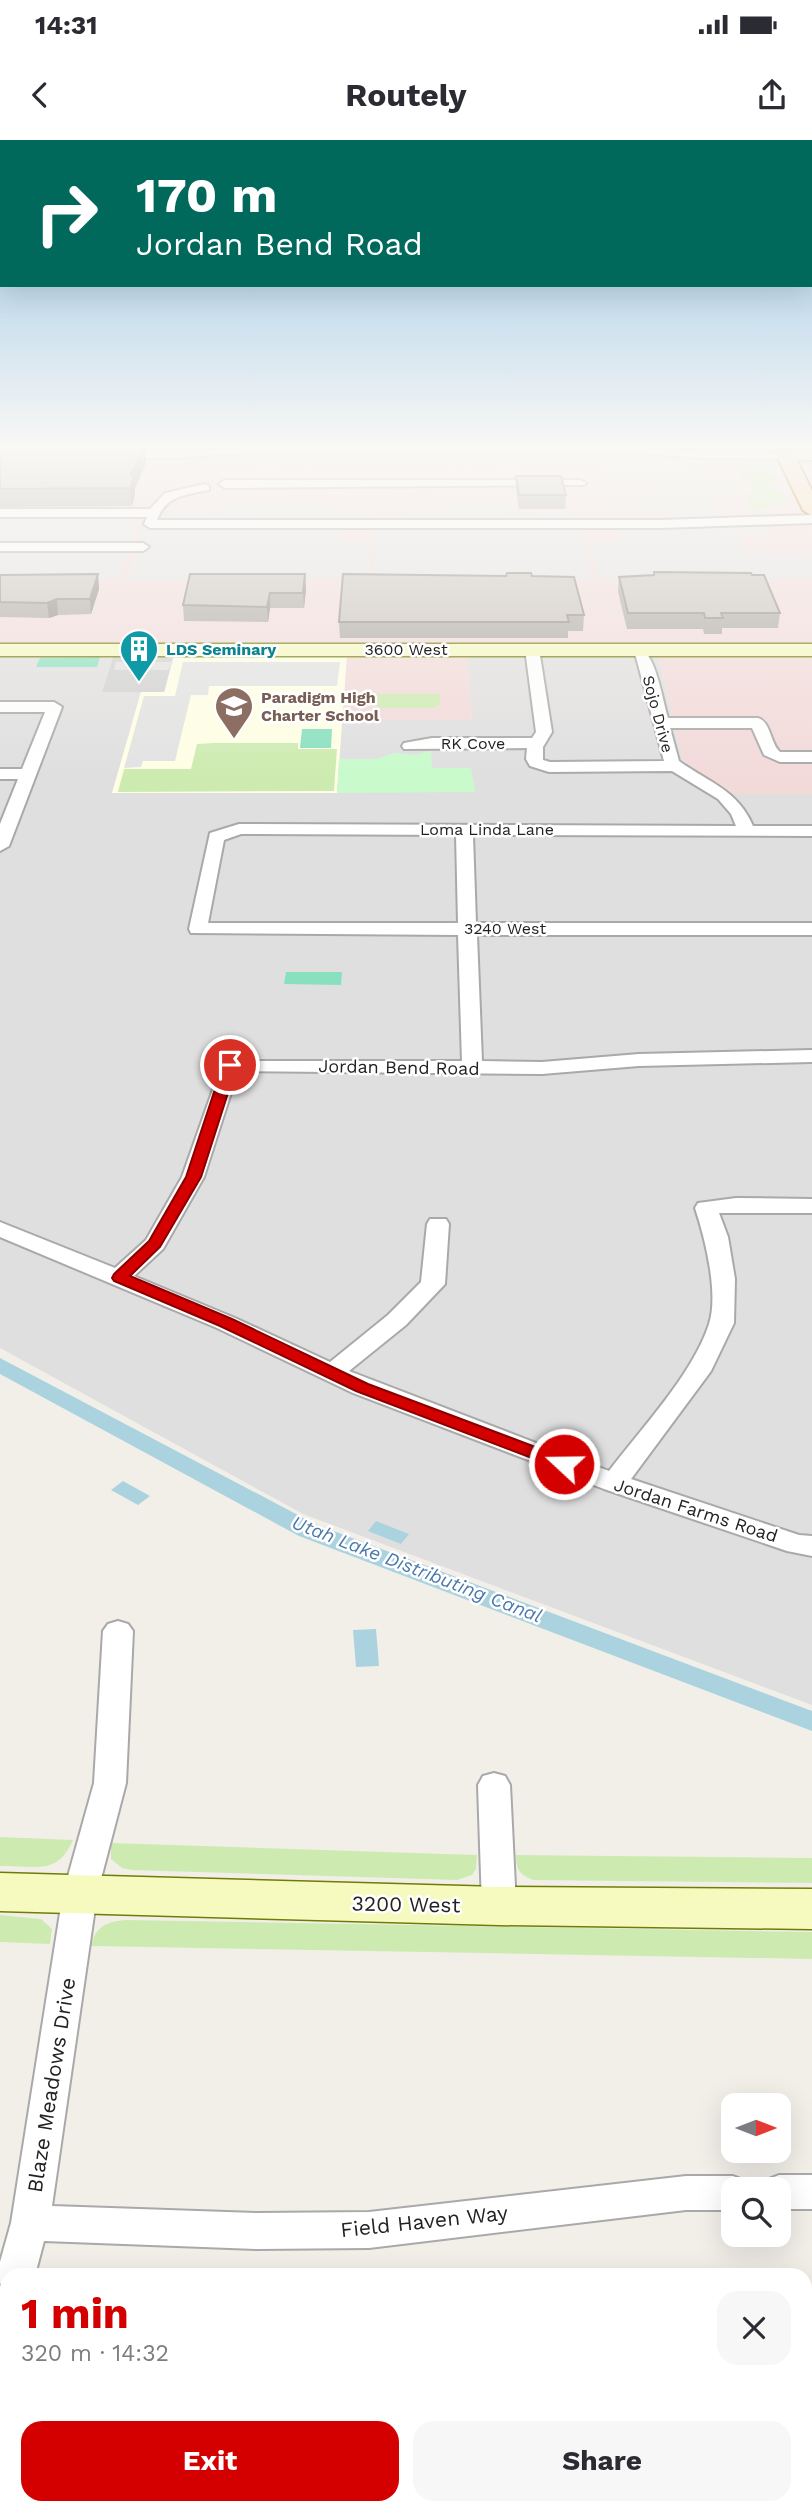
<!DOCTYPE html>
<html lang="en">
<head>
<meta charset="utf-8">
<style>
  body { margin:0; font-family:"Work Sans",sans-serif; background:#f7f7f7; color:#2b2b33; height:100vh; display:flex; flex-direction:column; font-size:26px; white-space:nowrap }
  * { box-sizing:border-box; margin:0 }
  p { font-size:23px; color:#7c7c81 }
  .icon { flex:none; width:38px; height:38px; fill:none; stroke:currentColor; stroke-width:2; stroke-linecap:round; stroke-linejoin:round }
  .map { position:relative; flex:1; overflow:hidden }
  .sheet { position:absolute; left:0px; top:2128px; width:812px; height:247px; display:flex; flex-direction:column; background:#fff; border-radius:21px 21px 0 0; box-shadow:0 7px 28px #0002 }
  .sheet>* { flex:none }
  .banner { position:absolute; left:0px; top:0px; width:812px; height:147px; box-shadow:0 7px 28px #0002; background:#00695c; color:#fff; overflow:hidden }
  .needle { width:46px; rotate:90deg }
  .fabs { position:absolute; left:721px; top:1953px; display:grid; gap:14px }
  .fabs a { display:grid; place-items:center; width:70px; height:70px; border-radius:14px; background:#fff; box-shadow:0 7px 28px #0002; font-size:35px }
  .pin { position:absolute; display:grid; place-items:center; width:60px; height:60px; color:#fff; margin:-30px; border:4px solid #fff; border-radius:50%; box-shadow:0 2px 7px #0007 }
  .me { position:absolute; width:77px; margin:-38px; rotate:291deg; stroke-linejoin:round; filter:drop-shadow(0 0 5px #0008) }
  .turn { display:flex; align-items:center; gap:24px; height:147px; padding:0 21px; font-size:32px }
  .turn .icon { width:91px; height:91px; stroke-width:2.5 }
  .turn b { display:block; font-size:49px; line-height:60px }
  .round { display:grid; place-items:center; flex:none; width:74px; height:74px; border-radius:21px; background:#f7f7f7 }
  .head { display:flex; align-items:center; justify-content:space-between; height:119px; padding:0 21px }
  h1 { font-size:42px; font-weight:700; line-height:52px; color:#d40000 }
  .cta { display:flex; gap:14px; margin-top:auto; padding:14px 21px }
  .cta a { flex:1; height:80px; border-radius:21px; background:#d40000; color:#fff; font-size:28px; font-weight:700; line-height:80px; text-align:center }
  .cta a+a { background:#f7f7f7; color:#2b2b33 }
  .status { display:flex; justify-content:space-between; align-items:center; height:49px; padding:0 35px; background:#fff; direction:ltr }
  .status svg { height:19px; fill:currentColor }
  header { display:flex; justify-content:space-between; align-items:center; height:91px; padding:0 21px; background:#fff; font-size:32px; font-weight:700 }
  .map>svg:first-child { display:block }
  .residential { fill:#e0dfdf }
  .commercial { fill:#f2dad9 }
  .education { fill:#ffffe5 }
  .religious { fill:#d0d0d0 }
  .grass { fill:#cdebb0 }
  .park { fill:#c8facc }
  .pitch { fill:#88e0be }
  .parking { fill:#e2e2e2 }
  .water { fill:#aad3df }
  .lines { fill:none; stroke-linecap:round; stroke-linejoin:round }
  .canal { fill:#aad3df; fill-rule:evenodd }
  .street-casing { stroke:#a9a9a9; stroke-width:4 }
  .secondary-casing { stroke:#707d05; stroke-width:3 }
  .primary-casing { stroke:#a06b00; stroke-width:4 }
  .street { fill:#fff; fill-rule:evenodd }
  .secondary { fill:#f7fabf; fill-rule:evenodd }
  .primary { fill:#fcd6a4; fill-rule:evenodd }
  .wall { fill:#aba49e }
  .shaded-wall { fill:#8b8681 }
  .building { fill:#c7bfb8; stroke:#8b8681; stroke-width:2 }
  .route { fill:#d40000; stroke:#8a0000; stroke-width:2 }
  .labels { text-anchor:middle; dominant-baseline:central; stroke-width:5; stroke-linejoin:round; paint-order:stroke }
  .far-culture-label { font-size:16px; font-weight:bold; fill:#0d838f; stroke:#fff; text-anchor:start }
  .far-street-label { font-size:16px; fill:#222; stroke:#fff }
  .far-education-label { font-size:16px; font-weight:bold; fill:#785e54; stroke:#fff; text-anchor:start }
  .street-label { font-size:18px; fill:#222; stroke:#fff }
  .water-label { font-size:19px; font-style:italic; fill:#4a7aab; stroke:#fff }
  .near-street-label { font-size:21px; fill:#222; stroke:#fff }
</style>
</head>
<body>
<div class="status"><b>14:31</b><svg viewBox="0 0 49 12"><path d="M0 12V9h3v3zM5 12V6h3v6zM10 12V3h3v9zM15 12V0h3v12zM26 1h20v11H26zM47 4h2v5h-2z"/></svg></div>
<header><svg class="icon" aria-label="back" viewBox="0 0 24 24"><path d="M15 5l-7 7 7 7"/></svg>Routely<svg class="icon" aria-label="share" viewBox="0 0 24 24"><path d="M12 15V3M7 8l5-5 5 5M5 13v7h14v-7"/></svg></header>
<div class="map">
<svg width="812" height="2374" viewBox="0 0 812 2374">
  <rect width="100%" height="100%" fill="#f2efe9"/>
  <!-- residential -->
  <path class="residential" d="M0,514h114l-12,38h39l-28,101h223l6,-73h130l-5,-66h191l25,107 50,33h79v911l-509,-191 -303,-166z"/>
  <!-- commercial -->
  <path class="commercial" d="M0,306h812v197l-812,1z
    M347,514h120l5,66h-130z
    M658,514l154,2v138h-79l-50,-33z"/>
  <!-- education -->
  <path class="education" d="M174,514h173l-10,139h-225l29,-101h24z"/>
  <!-- religious -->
  <path class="religious" d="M114,514h60l-10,38h-62z"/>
  <!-- grass -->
  <path class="grass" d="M739,323l35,9 4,8 -11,7 17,7 4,6 -36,12 -4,-16 8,-9 -16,-9z
    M374,554h66v11l-7,3h-53l-6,-3z
    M214,603h84v6h39l-3,42 -216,1 6,-23h67l6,-25z
    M0,1697l73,3c-16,37 -39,25 -73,26z
    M111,1703l366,12 -1,14 -4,6 -15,5 -325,-10 -10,-2 -11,-9z
    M516,1715l296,3v25l-279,-3c-13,-5 -17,-10 -17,-25z
    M0,1775l41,4 11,10 -2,15 -50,-2z
    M126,1780l686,12v27l-721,-13c4,-19 16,-25 35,-26z"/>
  <!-- park -->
  <path class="park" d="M431,610l1,18h39l4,24 -138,1 2,-34h38l17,-6 23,2z"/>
  <!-- pitch -->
  <path class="pitch" d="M100,517l-3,10h-61l4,-9z
    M302,589h30l-1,19h-31z
    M286,832h56l-1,13 -57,-1z"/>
  <!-- parking -->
  <path class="parking" d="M263,313h111v4h4v3h-43l-1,4h-16l-1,4 -78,-2 22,-2z
    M401,313l121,1 2,12 -60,2 -19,-2v-4l7,-2h-51z
    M664,321h23l4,5h7l5,13 36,1 4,13h-33l8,21 -8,2h-42l-4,-8h-7l1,2 -54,-2v-8h8l1,-6 47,1h-7l-7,-20 3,-1 -41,3 -5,-6h-8l-3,-7 8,-2 46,2z
    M457,360h20l2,2 23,-2 13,2 3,12 52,-3 3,6 -3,3h-67l-2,-3 -20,3h-80l-3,-2 3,-6h45l3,2v-9h8z
    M230,363l34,2 23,-2 1,2 22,-2 2,2 21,1 -1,5h42l1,3 -4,6h-92l-2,-3 -102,3v-2h-8l1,-5 13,-5 9,3 29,3 -6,-1 1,-4h7z
    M0,376l139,1 -9,27h-130z
    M736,385l3,3 1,-3h25l6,7 -2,2 -33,-2 4,1 4,12 -7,1 5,1 4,8h66v23h-25l-4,-2h-2l2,4h-184l-9,-38h30l-3,-14h82l2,4h10l-2,-3z
    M143,388h197v14h30l-2,36 -241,2z
    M405,388l177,1 11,51 -219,-2 2,-49z
    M0,411h127l-9,29h-118z
    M116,522h57l-5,8h-54z
    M183,522h157l-3,24h-128l-1,9h-17l-16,66h-32l-2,6 -17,1 20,-72h31z"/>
  <!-- water -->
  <path class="water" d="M123,1341l27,15 -12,9 -27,-15z
    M376,1381l33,13 -8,10 -33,-13z
    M376,1489l3,37 -23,1 -3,-37z"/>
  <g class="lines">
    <!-- canal -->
    <path class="canal" d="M0,1218l315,166 497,187v20l-513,-195 -299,-162z"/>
    <defs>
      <path id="street" d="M244,307h393l68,5 80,1 6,3 -6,3 -80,-1 -68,-5h-393l-72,5h-59l-6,-3 6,-3h59z
        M580,340l6,3 -2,2 -359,3 -6,-4 6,-4z
        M205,344l4,2v4c-23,5 -43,5 -52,30h504l151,-5v8l-151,5h-511l-6,-4 3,-7h-147v-8h150l15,-16z
        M0,403h143l6,4 -6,4h-143z
        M532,505l7,4 13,83 -9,15v13l7,2 114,-1 -28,-104 -7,-8 7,-4c20,6 26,54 32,73h90c13,4 12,25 22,34h32v10h-32l-16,-7 -12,-27h-82l9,33c29,21 59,29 74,65h59v10l-339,-1 3,88h336v12h-335l5,126 60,1 97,-8 173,-4v12l-173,4 -97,8 -304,-3 -34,106 -41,72 -29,27 101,42 95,44 58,-47 33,-33 6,-58 3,-5h16l3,5 -4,60 -39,41 -57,46 260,100c31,-41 84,-97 100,-147 10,-30 -4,-86 -14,-116l3,-5 38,-5 76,1v14h-93l9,24 7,42 -1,44 -23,48 -80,108 168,56 13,1v20l-25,-5 -183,-62 -251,-96 -136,-65 -217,-91v-15l115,46 31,-28 36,-63 41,-116h239l-4,-126 -267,-2 -2,-4 21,-96 29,-9 497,2 -5,-12 -13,-15 -46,-28 -123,1 -19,-6 -4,-7 1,-11 -123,1 -2,-3 2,-3 28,-5h100l4,-6 -11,-83zM241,694l215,1 2,88h-250l16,-83z
        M0,562h54l8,5 -53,139 -9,5v-27l18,-45h-18v-10h22l23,-57h-45z
        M118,1481l10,3 5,7 -7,152 -29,111 -45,312 205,7 112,-1 317,-36h47l13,5 4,8h-17v21h-47l-317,38 -112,1 -213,-8 -9,34h-28v76l-7,2v-61l6,-3 -6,-6v-21l11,-39 52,-329 31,-111 9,-152 5,-7z
        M494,1633l11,3 5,9 6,121 -5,10 -12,4 -12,-4 -5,-10 -4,-121 5,-9z
        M779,2035h33v34h-33v-20h-18l5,-9z"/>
      <path id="secondary" d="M812,310v10l-27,1 -8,-5 8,-5z
        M0,504h812v12h-812z
        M0,1733l499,14 313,2v40l-313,-4 -499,-14z"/>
      <path id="primary" d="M772,306h18l22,45v25l-9,-6z"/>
    </defs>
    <!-- street casing -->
    <use href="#street" class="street-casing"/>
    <!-- secondary casing -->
    <use href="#secondary" class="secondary-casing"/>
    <!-- primary casing -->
    <use href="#primary" class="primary-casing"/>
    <!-- street -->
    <use href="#street" class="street"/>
    <!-- secondary -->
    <use href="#secondary" class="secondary"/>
    <!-- primary -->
    <use href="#primary" class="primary"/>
  </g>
  <!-- wall -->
  <path class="wall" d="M0,306h145l1,17 -11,25v6l-3,12 -132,1z
    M516,336l50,19 -1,14h-46l-3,-19z
    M654,432l98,3 28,38 -2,15h-56v6h-18l-1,-5h-76l-9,-37 1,-15 35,-2z
    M98,434l1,15 -8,25 -33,1 -9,3 -49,-1v-42z
    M190,434l116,15 -2,19h-34l-2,14 -84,-1 -1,-16z
    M532,436l52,39 -1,16h-15v7h-228l-1,-16z"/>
  <!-- shaded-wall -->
  <path class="shaded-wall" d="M145,306l1,17 -11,25v6l-3,12 -2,-18 1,-14z
    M98,434l1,15 -8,25 -1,-15z
    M305,434l1,15 -2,19 -1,-15z
    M270,453v15l-2,14 -1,-15z
    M57,459l1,16 -9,3 -2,-15z"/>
  <!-- building -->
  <path class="building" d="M0,306h145l-14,28 3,2 -4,12 -130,1z
    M516,336h45l5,19h-47z
    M654,432l97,1 1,2h12l16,38h-59l2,5h-18l-1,-5h-76l-9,-36 35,-2z
    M507,433h24l1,3 42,1 10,38h-17l2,7h-230l4,-48 163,2z
    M98,434l-8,25h-33l-10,4 -47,-1v-27z
    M190,434h115l-2,19h-33l-3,14 -84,-2z"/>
  <!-- sky -->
  <linearGradient id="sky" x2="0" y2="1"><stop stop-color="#8fc0e4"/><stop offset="0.48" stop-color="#f9f8f5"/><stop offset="1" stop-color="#f9f8f5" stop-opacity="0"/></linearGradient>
  <rect width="812" height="639" fill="url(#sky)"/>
  <!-- route -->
  <path class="route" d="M230,921l7,4 -36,112 -41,70 -30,29 102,43 136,65 202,76 2,4 -2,4h-12l-202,-77 -136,-65 -106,-45 -2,-3 2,-4 35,-33 37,-64 37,-112z"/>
  <!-- icons -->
  <defs>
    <symbol id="building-pin" viewBox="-11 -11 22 30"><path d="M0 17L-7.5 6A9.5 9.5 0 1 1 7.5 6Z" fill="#0f9aa8" stroke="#fff"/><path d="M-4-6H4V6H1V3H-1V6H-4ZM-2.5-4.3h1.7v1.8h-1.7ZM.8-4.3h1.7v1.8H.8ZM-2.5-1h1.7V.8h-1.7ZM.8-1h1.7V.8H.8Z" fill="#fff"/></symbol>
    <symbol id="school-pin" viewBox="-11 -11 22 30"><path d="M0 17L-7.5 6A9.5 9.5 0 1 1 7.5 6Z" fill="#8d6e63" stroke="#fff"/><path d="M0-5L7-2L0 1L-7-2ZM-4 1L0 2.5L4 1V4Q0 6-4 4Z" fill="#fff"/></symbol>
  </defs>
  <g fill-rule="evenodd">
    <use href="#building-pin" x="117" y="487" width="44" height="60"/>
    <use href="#school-pin" x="212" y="544" width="44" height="60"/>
  </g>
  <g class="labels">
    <!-- far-culture labels -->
    <g class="far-culture-label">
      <text x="166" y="509">LDS Seminary</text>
    </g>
    <!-- far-street labels -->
    <g class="far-street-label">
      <text x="406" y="509">3600 West</text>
      <text transform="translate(658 574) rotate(75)">Sojo Drive</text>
      <text x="473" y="603">RK Cove</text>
      <text x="487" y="689">Loma Linda Lane</text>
      <text x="505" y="788">3240 West</text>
    </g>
    <!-- far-education labels -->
    <g class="far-education-label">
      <text x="261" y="557">Paradigm High<tspan x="261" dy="18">Charter School</tspan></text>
    </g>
    <!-- street labels -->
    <g class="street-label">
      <text transform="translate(399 927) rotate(1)">Jordan Bend Road</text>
      <text transform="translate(696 1370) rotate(18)">Jordan Farms Road</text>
    </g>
    <!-- water labels -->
    <g class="water-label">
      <text transform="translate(417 1429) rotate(21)">Utah Lake Distributing Canal</text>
    </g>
    <!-- near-street labels -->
    <g class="near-street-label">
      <text transform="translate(406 1764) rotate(1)">3200 West</text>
      <text transform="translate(51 1945) rotate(-81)">Blaze Meadows Drive</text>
      <text transform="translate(424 2081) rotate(-6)">Field Haven Way</text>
    </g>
  </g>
</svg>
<div class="fabs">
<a><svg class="needle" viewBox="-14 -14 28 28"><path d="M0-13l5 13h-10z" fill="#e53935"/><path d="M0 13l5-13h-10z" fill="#7c7c81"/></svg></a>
<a><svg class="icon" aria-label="search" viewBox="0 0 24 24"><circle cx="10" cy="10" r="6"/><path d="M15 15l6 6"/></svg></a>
</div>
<div class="pin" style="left:230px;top:925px;background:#d93025"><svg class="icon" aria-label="arrive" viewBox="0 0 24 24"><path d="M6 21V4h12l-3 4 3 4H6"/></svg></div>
<svg class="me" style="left:564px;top:1324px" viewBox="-20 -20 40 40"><circle r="17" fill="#d40000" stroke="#fff" stroke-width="3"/><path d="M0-11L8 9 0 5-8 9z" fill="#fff"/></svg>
<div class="banner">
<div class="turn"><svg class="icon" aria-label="right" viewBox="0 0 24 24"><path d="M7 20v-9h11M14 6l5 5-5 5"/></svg><div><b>170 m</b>Jordan Bend Road</div></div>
</div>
<section class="sheet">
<div class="head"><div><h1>1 min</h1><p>320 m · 14:32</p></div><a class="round"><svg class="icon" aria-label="close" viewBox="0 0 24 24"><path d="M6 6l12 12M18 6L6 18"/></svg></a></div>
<div class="cta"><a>Exit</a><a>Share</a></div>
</section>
</div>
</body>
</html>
